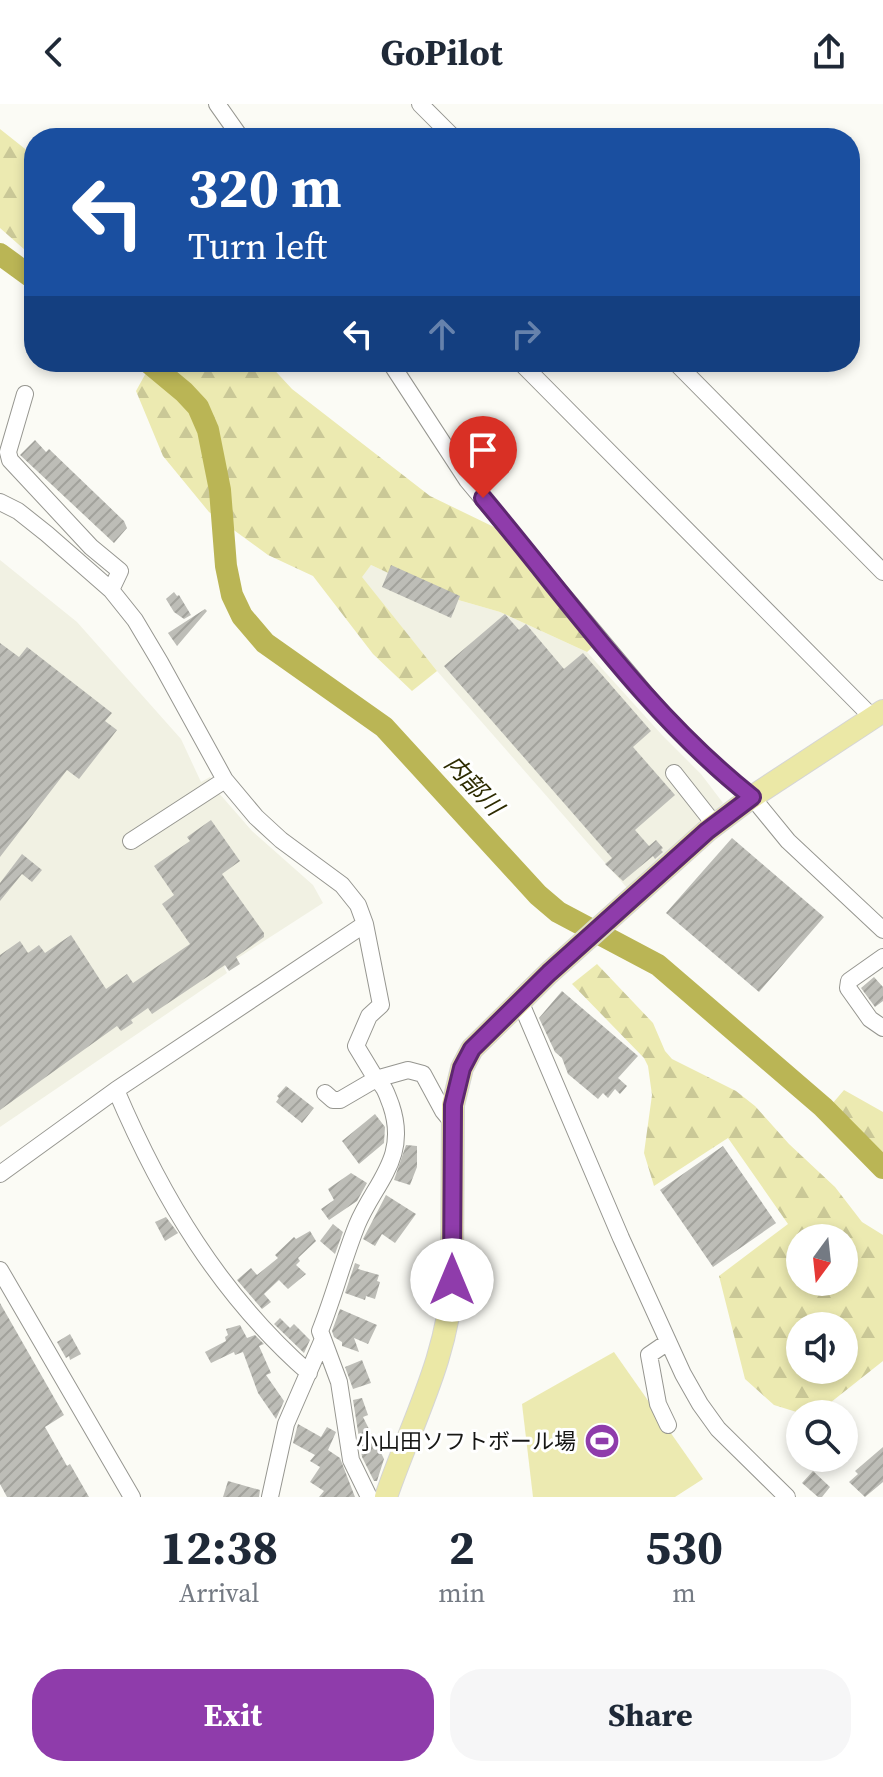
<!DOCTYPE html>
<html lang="en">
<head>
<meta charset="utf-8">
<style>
  body { margin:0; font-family:"Source Serif 4","Noto Sans JP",serif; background:#f6f6f7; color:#1f2937; height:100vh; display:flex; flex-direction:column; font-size:30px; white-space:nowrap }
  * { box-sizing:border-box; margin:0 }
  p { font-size:26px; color:#747a83 }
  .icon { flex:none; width:44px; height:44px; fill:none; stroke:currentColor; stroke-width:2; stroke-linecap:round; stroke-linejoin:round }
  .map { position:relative; height:1393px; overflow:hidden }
  .panel { display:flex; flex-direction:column; background:#fff; flex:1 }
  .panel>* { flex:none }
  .top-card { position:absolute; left:24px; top:24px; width:836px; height:244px; border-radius:32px; box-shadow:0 4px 12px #0003; background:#1a4fa0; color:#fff; overflow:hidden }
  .needle { width:52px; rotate:195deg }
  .controls { position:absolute; left:786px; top:1120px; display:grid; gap:16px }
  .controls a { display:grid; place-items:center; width:72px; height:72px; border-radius:50%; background:#fff; box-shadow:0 4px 12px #0003; font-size:40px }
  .pin { position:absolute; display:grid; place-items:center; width:68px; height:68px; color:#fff; margin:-82px -34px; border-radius:50% 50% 50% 0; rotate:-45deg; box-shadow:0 0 8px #0007 }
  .pin .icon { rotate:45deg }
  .me { position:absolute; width:88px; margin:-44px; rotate:0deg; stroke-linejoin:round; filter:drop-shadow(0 0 6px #0008) }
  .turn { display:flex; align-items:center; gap:28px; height:168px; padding:0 32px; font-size:36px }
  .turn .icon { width:104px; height:104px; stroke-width:2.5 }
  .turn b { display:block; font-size:56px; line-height:68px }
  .lanes { display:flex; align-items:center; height:76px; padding:0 32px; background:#0003; justify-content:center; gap:40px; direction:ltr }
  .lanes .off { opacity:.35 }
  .eta { display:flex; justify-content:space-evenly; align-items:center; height:136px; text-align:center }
  .eta b { font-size:48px; font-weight:700; line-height:56px }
  .primary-button { display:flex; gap:16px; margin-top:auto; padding:16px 32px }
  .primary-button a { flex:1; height:92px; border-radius:32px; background:#8f3cab; color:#fff; font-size:32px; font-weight:700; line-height:92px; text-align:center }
  .primary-button a+a { background:#f6f6f7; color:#1f2937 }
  header { display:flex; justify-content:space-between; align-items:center; height:104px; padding:0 32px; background:#fff; font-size:36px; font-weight:700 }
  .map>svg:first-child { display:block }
  .built { fill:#f1f1e3 }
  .forest { fill:url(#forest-firs); fill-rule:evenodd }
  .pitch { fill:#eceab1 }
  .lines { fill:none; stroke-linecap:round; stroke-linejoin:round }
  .river { stroke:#bab555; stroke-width:22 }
  .building { fill:url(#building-hatch) }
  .minor-casing { stroke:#969690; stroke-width:18 }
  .major-casing { stroke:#d5d5d5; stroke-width:24 }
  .minor { stroke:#fff; stroke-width:16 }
  .major { stroke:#ebe8a6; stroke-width:22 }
  .route-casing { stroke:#5d276f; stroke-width:20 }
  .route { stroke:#8f3cab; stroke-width:14 }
  .labels { text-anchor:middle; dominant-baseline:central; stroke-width:6; stroke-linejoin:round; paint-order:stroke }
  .poi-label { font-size:22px; fill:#171715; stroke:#fff; text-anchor:end }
  .water-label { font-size:24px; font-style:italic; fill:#2d2b00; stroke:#fff }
</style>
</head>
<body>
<header><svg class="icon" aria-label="back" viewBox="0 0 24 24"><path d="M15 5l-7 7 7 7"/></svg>GoPilot<svg class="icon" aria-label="share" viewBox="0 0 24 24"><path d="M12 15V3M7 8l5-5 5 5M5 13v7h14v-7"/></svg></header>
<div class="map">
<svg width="883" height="1393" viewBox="0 0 883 1393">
  <defs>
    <pattern id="forest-firs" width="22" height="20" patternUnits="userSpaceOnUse" patternTransform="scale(2)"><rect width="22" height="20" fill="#eceab1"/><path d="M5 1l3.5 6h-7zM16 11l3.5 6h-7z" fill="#cac897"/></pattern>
    <pattern id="building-hatch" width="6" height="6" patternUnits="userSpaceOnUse" patternTransform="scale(2)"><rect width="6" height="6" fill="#bdbdb7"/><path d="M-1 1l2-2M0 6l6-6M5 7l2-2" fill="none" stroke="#a2a29c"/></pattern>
  </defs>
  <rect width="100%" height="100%" fill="#fbfbf5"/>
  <!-- built -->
  <path class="built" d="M0,456l77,62 104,117 20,43 9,-5 8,15 34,39 61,54 10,18 -99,64 3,6 -227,154z
    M371,461l56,26 73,21 87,40 75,83 39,39 22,29 -95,86 -191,-218 -76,-94z"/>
  <!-- forest -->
  <path class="forest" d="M0,25l34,27v102l-34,-30z
    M152,258h115l25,27 138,107 66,32 99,117 -8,7 -87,-40 -73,-21 -56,-26 -9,12 75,94 -25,20 -39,-37 -60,-78 -45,-21 -59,-43 -46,-56 -27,-65z
    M597,860l56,59 12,28 7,8 64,32 19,15 34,38 46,43 27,35 21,13v126l-67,53h-13l-29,-9 -29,-26 -26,-103 69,-52 -60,-86 -74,48 -10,-33 8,-58 -4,-29 -4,-8 -72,-74zM844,1134v44h-44v-44zM800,1222h44v44h-44z
    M844,986l39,22v54l-57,-55z"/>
  <!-- pitch -->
  <path class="pitch" d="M614,1248l89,127 -28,18h-142l-11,-93z"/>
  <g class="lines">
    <!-- river -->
    <path class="river" d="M0,150l34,25
      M148,258l36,30 14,15 10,23 12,60 6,76 6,29 10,21 23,27 119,84 154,168 20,17 100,53 165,142 60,61"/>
  </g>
  <!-- building -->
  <path class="building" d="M35,336l11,12 3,-3 75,72 3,7 -13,15 -94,-88z
    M391,461l69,31 -9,22 -69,-31z
    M174,488l3,4 2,-1 12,20 -7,4 -10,-7 -8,-13z
    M205,505l2,2 -30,35 -9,-13z
    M505,510l14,16 7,-6 38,45 19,-16 68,78 -18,16 42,48 -40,35 14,16 7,-6 7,8 -2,2 2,2 -8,7 -2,-3 -30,25 -18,-17 7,-6 -168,-192z
    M0,539l19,14 8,-10 85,66 -7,8 12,9 -38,49 -12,-9 -67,87z
    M211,716l29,41 -18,13 42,59v4l-28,20 4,7 -11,7 -4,-6 -73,49 -4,-6 -17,12 2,3 -12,8 -4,-5 -117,84v-155l20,-14 8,12 11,-8 6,8 26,-18 35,54 21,-15 6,9 57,-39 -28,-40 12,-9 -20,-29 36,-25 -3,-4z
    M732,734l92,79 -65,75 -93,-79z
    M22,750l20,16 -10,12 -10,-8 -22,27v-18z
    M874,873l9,10v14l-8,6 -14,-19z
    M562,887l76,65 -20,22 9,8 -7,8 -5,-5 -7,9 -5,-5 -5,6 -30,-25 -6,-16 -7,-6 -16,-34z
    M286,982l28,22 -12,15 -26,-21 3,-4 -2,-2z
    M375,1010l10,13 -1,16 -25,21 -17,-23z
    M406,1041l11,1v21l-7,18 -16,-5z
    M723,1042l53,77 -63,44 -53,-77z
    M351,1069l16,10 -10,18 -28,19 -8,-11 13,-9 -6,-11z
    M386,1091l30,19 -21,29 -13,-9 -7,12 -12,-7z
    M166,1113l12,16 -13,8 -10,-19z
    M333,1120l10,8 -8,22 -15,-13z
    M310,1127l6,10 -18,17 2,3 -4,4 10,9 -18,15 -9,-9 -15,14 7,8 -9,7 -25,-29 14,-12 6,7 21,-17 -3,-3 19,-18 2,2z
    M355,1159l5,2 -2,4 21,6 -2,6 3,1 -5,17 -9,-3 -1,4 -20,-7z
    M0,1199l64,112 -19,12 22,39 3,-2 19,33h-82l-7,-13z
    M340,1205l37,16 -9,19 -14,-6 5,14 -17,-6v-4l-8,-5 -2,-6z
    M280,1214l10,10 4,-4 16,16 -6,13 -30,-29z
    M240,1221l7,13 8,-3 9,9 -5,2 12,27 -5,2 18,26 -8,18 -18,-26 -15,-41 -8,3 -1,-3 -23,11 -6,-11 21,-11 -1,-4 3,-2 -2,-6z
    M70,1230l11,20 -11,6 -1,-4 -3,2 -9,-16z
    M362,1256l9,23 -18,6 -8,-22z
    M362,1294l6,17 -5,2 21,42 -7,22h-3l-12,-24 -9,-57z
    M298,1320l23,13 6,-10 9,5 -8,18 12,8 15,39h-36l5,-6 -14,-9 10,-15 -10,-6 5,-6 -22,-12z
    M883,1343v35l-18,15 -16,-15 9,-8 -3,-3z
    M813,1367l17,16 -8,10h-4l-16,-14z
    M228,1377l32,9 -1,7h-36z"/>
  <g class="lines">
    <defs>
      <path id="minor" d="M217,0l24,34
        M420,0l34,34
        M390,258l77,118 199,238 56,55 30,24 36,44 95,89
        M520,258l353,356
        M675,258l208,210
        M25,290l-17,58 2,8 81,87 29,24 -9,19
        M0,398l18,9 29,23 64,56 24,30 25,42 65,118 31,37 25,23 61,45 16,20 7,19 -249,166 -116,84
        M674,669l41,52
        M131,737l94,-61
        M883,853l-34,24 -1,7 22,31 13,9
        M520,897l101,237 62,136 17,30 18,25 69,68
        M116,986c46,108 104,205 193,283
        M325,989l8,7h7l36,-21 -20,-33 13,-30 12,-11 -16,-81
        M0,1166l132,227
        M668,1321l-10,-21 -9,-49 19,-13
        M270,1393l16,-73 37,-85
        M369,1393l-18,-37 -12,-78 -19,-51c14,-35 23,-71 37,-106 18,-43 52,-67 34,-120 -4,-10 -6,-19 -15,-26l32,-9 15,4 20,37 9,11"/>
      <path id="major" d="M386,1393c24,-71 63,-141 66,-217l1,-175 9,-37 10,-19 77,-76 158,-142 45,-34 131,-86"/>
    </defs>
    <!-- minor casing -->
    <use href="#minor" class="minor-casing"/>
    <!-- major casing -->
    <use href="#major" class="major-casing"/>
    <!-- minor -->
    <use href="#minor" class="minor"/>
    <!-- major -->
    <use href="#major" class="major"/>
  </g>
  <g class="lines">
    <defs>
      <path id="route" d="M452,1176l1,-175 9,-37 10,-19 77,-76 158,-142 45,-34c-105,-83 -183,-197 -269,-299"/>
    </defs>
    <!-- route casing -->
    <use href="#route" class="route-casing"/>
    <!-- route -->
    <use href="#route" class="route"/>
  </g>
  <!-- icons -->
  <defs>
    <symbol id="stadium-disc" viewBox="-11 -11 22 22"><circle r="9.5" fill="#8f3cab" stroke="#fff"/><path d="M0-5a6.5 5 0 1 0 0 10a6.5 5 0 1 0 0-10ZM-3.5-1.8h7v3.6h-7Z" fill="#fff"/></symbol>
  </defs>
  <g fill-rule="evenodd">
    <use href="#stadium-disc" x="582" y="1317" width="40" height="40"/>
  </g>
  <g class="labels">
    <!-- poi labels -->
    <g class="poi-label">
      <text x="576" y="1337">小山田ソフトボール場</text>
    </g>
    <!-- water labels -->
    <g class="water-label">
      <text transform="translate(474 681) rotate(47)">内部川</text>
    </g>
  </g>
</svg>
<div class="controls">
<a><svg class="needle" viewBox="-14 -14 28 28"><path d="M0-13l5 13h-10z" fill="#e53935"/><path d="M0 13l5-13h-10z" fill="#747a83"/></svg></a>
<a><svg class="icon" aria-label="sound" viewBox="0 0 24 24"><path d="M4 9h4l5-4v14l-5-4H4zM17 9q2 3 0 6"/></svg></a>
<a><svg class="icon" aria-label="search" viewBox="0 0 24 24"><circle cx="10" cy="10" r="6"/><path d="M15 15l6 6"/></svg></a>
</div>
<div class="pin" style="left:483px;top:394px;background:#d93025"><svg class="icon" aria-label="arrive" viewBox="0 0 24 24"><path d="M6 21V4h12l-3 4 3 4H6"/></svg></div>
<svg class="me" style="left:452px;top:1176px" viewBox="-20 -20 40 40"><circle r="19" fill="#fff"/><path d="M0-13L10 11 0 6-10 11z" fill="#8f3cab"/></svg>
<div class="top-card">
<div class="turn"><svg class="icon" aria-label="left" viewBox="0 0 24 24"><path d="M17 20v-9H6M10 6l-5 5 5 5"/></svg><div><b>320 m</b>Turn left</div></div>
<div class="lanes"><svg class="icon" aria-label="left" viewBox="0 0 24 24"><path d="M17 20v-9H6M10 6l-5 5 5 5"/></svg><svg class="icon off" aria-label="ahead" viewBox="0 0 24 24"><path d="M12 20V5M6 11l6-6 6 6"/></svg><svg class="icon off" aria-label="right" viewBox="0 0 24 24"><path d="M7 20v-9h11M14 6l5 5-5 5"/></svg></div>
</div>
</div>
<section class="panel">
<div class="eta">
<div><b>12:38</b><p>Arrival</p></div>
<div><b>2</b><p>min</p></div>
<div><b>530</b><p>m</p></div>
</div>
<div class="primary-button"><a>Exit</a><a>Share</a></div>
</section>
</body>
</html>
